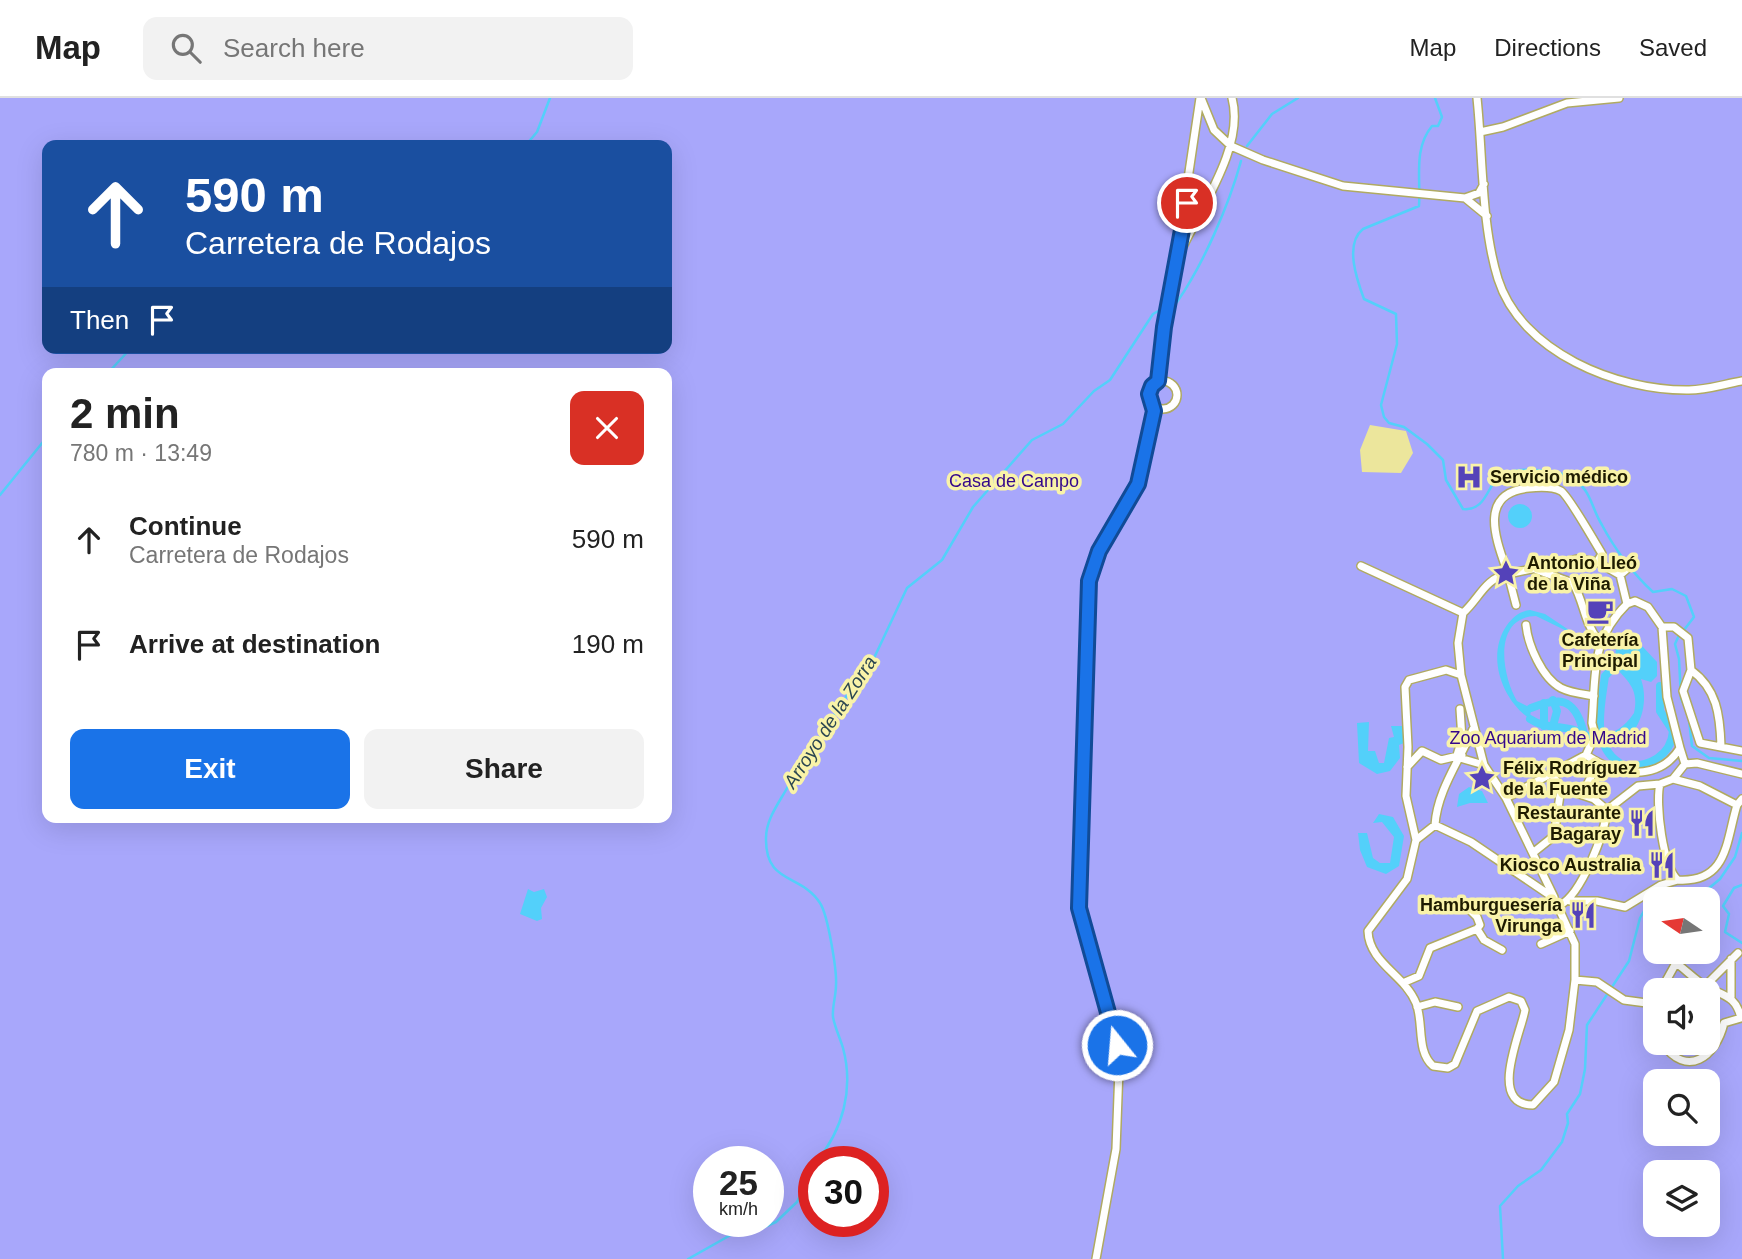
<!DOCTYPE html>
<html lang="en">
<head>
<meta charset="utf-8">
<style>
  body { margin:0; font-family:Helvetica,sans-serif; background:#f2f2f2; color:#222; height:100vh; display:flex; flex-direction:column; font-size:26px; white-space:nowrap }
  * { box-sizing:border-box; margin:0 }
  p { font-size:23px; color:#767676 }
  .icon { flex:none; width:38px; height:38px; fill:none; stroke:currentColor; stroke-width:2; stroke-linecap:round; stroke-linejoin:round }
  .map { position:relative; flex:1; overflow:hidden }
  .panel { position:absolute; left:42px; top:270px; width:630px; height:455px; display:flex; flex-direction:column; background:#fff; border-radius:14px; box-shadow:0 7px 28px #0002 }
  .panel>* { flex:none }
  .hud { position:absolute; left:42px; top:42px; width:630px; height:214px; border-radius:14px; box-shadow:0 7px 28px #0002; background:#1a4fa0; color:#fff; overflow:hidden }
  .needle { width:46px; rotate:283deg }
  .fabs { position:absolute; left:1643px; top:789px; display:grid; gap:14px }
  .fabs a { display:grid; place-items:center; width:77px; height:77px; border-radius:14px; background:#fff; box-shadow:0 7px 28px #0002; font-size:35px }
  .speed { position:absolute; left:693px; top:1048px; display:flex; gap:14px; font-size:35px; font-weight:700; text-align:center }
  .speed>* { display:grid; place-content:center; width:91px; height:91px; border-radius:50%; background:#fff; box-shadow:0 7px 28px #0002; line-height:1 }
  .speed small { font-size:18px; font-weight:400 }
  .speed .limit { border:10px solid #d22; background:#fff; color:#111 }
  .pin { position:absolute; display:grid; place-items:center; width:60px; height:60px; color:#fff; margin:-30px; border:4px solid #fff; border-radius:50%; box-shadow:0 2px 7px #0007 }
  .me { position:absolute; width:77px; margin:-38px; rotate:343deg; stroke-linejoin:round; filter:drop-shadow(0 0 5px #0008) }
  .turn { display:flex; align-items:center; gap:24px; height:147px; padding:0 28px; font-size:32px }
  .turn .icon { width:91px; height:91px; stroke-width:2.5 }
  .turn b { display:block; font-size:49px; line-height:60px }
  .then { display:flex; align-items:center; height:66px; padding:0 28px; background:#0003; gap:14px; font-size:26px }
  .round { display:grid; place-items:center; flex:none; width:74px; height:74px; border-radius:14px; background:#f2f2f2 }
  .head { display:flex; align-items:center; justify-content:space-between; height:119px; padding:0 28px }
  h1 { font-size:42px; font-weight:700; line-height:52px }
  .primary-button { display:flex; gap:14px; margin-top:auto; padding:14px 28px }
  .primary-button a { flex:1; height:80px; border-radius:14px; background:#1a73e8; color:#fff; font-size:28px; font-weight:700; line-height:80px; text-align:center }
  .primary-button a+a { background:#f2f2f2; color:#222 }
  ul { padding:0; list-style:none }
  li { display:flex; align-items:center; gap:21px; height:105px; padding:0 28px }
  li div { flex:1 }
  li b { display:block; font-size:26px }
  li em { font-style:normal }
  header { display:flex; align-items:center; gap:42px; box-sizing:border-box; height:98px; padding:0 35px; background:#fff; border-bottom:2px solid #e0e0e0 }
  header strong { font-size:33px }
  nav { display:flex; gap:38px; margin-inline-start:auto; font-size:24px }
  .search { width:490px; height:63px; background:#f2f2f2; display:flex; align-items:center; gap:18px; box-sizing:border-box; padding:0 24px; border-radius:14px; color:#767676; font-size:26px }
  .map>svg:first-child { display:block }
  .green { fill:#a8a7fb; fill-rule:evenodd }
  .water { fill:#53d0fa }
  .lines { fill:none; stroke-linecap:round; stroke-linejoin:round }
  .stream { stroke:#53d0fa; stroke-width:2.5 }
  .canal { stroke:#53d0fa; stroke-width:8 }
  .street-casing { stroke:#b0aa62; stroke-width:10 }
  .street { stroke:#fff; stroke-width:7 }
  .route-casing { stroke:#114b97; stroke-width:18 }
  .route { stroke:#1a73e8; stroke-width:12 }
  .labels { text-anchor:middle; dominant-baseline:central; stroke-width:7; stroke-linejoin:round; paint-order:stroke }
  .poi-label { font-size:18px; font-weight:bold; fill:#1e1b00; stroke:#f9f3a9; text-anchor:start }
  .park-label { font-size:18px; fill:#33078c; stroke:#f9f3a9 }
  .water-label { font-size:19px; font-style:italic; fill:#2c4751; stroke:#f9f3a9 }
</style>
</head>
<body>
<header>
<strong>Map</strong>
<div class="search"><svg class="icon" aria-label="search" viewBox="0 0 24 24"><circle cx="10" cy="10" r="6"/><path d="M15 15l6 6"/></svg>Search here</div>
<nav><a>Map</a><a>Directions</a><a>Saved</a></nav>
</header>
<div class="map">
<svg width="1742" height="1161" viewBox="0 0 1742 1161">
  <rect width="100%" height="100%" fill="#ece69c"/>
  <!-- green -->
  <path class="green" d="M0,0h1742v1161h-1742zM47,47h620v203h-620zM47,275h620v444h-620zM1370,327l36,6 7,22 -12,20 -39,-1 -2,-22zM1656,802h52v52h-52zM1656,892h52v53h-52zM1656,984h52v52h-52zM709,1064h59v60h-59zM814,1064h59v60h-59zM1656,1074h52v53h-52z"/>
  <!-- water -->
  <path class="water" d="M1508 418a12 12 0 1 1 24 0a12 12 0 1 1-24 0Z
    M1530,512l15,4 36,24 -45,-22c-44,1 -34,60 -19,85l14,7 -1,11c-29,-20 -44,-64 -23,-94 6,-8 13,-14 23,-15z
    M1627,546l16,3 14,15v14l-6,6 -10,-3c13,38 -17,85 -57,58l-1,-7c23,9 37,3 51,-17 6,-28 -10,-33 -24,-53l5,-1 1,-11z
    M1369,624l-1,29h7l4,12h5l5,-25 5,-1 -3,-11h12l1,17 -5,2 1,13 -10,13 -13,3 -18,-11 -2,-40z
    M1469,689l13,4 6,12h-18l-13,4 2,-13z
    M1379,716l14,3 11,19 -5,30 -13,8 -19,-7 -7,-17 -2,-17h9l6,25 7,5h10l4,-26 -12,-15 -9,1z
    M528,791l6,3 10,-3 3,8 -6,11 1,11 -5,2 -17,-7z"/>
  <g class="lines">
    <!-- stream -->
    <path class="stream" d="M1435,0l7,19 -4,9h-6c-19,23 -11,53 -13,80l-56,23c-19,15 -6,51 1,70l32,15 1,30 -16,61 3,12 5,6 15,4 23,17 16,16 3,20 17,29c19,2 23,-15 31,-27 13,-18 51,-12 69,-8
      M526,47l11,-13 13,-34
      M1247,48l25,-32 26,-16
      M1177,204c26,-37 52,-97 64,-141
      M108,275l23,-25
      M1569,379c23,11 21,29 33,48 12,23 32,50 51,67l19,-3 14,7 8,21 -10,13
      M0,397l47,-58
      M1680,535l-5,11 4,15 2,40 4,8
      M1689,622l3,26 17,12 33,3
      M1742,787l-8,3 -11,18 6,8 -4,18 17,11
      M816,1064c27,-32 38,-73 27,-114 -3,-10 -8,-20 -10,-31 -1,-10 3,-21 3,-32 1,-14 -8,-70 -16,-82 -19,-30 -55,-18 -54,-65 0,-18 12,-34 20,-48 22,-39 49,-74 72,-112l8,-3 41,-87 35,-28 31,-53 59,-67 31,-16 31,-33 16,-11 43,-66 7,-4
      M688,1161l48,-27 15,1 25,-11 21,-20 17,-37
      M1503,1161l-3,-53 18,-20 23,-16 21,-28 6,-19 -1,-9 13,-20 5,-25 2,-44 42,-64 11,-43 8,-14 27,-16 27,6 18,-15 15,-22 7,-24"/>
    <!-- canal -->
    <path class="canal" d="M1614,569l-9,9c-4,31 -16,73 20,90 24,1 46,-10 48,-35l-13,-20v-25
      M1553,602l4,11 -4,15
      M1544,605v23
      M1531,610c28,-11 43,-11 52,22
      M1530,621c16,11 35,5 52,14"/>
    <defs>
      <path id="street" d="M1201,0l13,32 17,16 32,14 80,26 122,12 22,18
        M1477,0c6,57 4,126 21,181 23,73 119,112 191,111 18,0 35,-6 53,-9
        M1480,34l23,-5 64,-24 52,-5
        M1465,100l14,-5 5,-9
        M1181,153c20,-44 64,-105 51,-153
        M1149 297a14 14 0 1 1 28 0a14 14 0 1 1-28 0Z
        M1158,283l42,-283
        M1597,464l-19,-3 -70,15c-11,-32 -32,-81 21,-86 9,-1 23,-2 32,3 7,4 35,53 41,63l-5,8 23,13 7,-6
        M1361,468l102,47c16,-14 22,-35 45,-39l8,31
        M1537,472l36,13c12,21 10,38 26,58
        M1620,477l7,29 8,-3 13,6 14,20h12l14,11 3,32
        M1526,527c2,20 16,53 35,63 10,5 22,6 33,8
        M1461,577l-3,-32 5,-30
        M1594,633l-2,-8c4,-48 -2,-83 35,-119
        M1721,648c-1,-31 -4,-57 -30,-76l-8,21 17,52 42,8
        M1680,650l5,16 12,-1 45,11
        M1457,657l5,-16 -2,-30
        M1586,657c29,20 72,28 94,-7l-13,-51 -5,-70
        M1460,660l24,7
        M1407,669l15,-16 19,9 21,-5
        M1673,681l12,-15
        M1561,690l33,11 13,11
        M1582,696l16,-30
        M1506,700l80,-43 5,-11
        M1435,727l36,17 83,56 21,46v36l-6,50 -15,52 -21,23c-46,0 -12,-72 -8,-95l-4,-9 -12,-4 -32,14 -22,53 -7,4 -15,-2c-17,-15 -9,-43 -17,-63 -11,-28 -47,-40 -48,-72l39,-52 9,-39z
        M1435,727c2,-34 25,-65 38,-96
        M1416,742l-10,-44 2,-49 -3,-60 4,-7 37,-10 15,5 23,90 22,33 48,99
        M1534,754l20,-16 7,-48 -8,-12
        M1678,782c50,3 48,-39 59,-75
        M1570,803h27l28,6 36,-22 17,-5c-15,-11 -23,-78 -18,-96
        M1560,807c21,-10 45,-72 47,-95l31,-24 22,-2 13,-5 27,7 37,19 5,-6
        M1477,831l7,11 18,10
        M1541,846l29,-13
        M1575,882l22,2 27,18 30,4 2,28
        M1405,884l14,-6 11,-28 47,-19 3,-4 -3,-8 -13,-13
        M1705,888l33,-33
        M1661,892l15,-27c10,7 20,18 31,24 17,9 29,9 34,31l-17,5c-8,34 -37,56 -62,20
        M1731,899v-38
        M1417,909l18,-5 23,5
        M1096,1161l20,-110 3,-80 -2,-24 -38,-137 10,-327 10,-30 39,-67 16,-78"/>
    </defs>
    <!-- street casing -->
    <use href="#street" class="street-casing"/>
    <!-- street -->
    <use href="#street" class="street"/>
  </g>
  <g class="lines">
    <defs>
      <path id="route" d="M1117,947l-38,-137 10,-327 10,-30 39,-67 16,-73 -5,-17 3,-8 6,-5 6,-54 23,-124"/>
    </defs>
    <!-- route casing -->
    <use href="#route" class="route-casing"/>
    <!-- route -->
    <use href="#route" class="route"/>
  </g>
  <!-- icons -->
  <defs>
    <symbol id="hospital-bare" viewBox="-9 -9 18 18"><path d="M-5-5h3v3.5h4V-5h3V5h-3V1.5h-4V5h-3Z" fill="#5442b9" stroke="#f9f3a9" stroke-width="2.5" paint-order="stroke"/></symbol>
    <symbol id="sight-bare" viewBox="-9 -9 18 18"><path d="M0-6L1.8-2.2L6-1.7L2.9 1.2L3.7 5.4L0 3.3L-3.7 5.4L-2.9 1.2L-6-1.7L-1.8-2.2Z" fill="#5442b9" stroke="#f9f3a9" stroke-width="2.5" paint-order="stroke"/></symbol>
    <symbol id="cafe-bare" viewBox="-9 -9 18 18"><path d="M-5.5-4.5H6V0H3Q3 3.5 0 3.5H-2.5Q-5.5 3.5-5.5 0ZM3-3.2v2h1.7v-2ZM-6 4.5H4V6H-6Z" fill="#5442b9" stroke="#f9f3a9" stroke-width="2.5" paint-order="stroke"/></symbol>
    <symbol id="restaurant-bare" viewBox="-9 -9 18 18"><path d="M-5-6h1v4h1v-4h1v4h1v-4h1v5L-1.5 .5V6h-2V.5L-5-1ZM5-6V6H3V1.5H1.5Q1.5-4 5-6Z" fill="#5442b9" stroke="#f9f3a9" stroke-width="2.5" paint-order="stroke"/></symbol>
  </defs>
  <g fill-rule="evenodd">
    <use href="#hospital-bare" x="1450" y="360" width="38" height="38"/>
    <use href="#sight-bare" x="1487" y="456" width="38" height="38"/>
    <use href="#cafe-bare" x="1581" y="494" width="38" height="38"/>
    <use href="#sight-bare" x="1463" y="661" width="38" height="38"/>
    <use href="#restaurant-bare" x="1623" y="706" width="38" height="38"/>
    <use href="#restaurant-bare" x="1643" y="748" width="38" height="38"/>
    <use href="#restaurant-bare" x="1564" y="798" width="38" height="38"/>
  </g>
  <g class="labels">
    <!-- poi labels -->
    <g class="poi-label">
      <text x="1490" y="379">Servicio médico</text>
      <text x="1527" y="465">Antonio Lleó<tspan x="1527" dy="21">de la Viña</tspan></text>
      <text x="1600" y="542" text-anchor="middle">Cafetería<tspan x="1600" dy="21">Principal</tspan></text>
      <text x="1503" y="670">Félix Rodríguez<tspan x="1503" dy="21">de la Fuente</tspan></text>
      <text x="1621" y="715" text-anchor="end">Restaurante<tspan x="1621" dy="21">Bagaray</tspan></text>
      <text x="1641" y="767" text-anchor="end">Kiosco Australia</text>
      <text x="1562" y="807" text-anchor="end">Hamburguesería<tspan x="1562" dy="21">Virunga</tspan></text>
    </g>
    <!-- park labels -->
    <g class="park-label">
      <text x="1014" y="383">Casa de Campo</text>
      <text x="1548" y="640">Zoo Aquarium de Madrid</text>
    </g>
    <!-- water labels -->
    <g class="water-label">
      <text transform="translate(830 624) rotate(-57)">Arroyo de la Zorra</text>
    </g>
  </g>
</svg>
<div class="fabs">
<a><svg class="needle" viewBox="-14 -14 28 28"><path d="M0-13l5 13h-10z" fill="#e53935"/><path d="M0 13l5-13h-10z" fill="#767676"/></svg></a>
<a><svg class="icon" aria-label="sound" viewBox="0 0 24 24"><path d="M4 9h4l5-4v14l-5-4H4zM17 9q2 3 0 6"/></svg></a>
<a><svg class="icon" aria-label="search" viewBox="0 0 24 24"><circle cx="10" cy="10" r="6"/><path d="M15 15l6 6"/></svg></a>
<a><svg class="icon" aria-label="layers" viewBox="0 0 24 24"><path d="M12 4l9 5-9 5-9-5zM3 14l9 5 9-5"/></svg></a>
</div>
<div class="speed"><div>25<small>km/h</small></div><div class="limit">30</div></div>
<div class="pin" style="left:1187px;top:105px;background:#d93025"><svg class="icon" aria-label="arrive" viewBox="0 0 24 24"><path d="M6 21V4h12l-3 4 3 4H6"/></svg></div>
<svg class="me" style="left:1117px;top:947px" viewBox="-20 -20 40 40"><circle r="17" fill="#1a73e8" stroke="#fff" stroke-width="3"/><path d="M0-11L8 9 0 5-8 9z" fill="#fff"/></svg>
<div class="hud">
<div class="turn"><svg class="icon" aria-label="ahead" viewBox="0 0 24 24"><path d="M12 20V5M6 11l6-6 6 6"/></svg><div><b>590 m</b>Carretera de Rodajos</div></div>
<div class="then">Then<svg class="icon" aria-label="arrive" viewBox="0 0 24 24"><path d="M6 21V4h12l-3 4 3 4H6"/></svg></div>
</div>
<section class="panel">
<div class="head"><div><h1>2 min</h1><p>780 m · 13:49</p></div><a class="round" style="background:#d93025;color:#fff"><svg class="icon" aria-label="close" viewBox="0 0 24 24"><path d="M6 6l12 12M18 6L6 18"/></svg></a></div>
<ul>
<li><svg class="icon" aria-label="ahead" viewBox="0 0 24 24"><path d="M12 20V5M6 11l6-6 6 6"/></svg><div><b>Continue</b><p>Carretera de Rodajos</p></div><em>590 m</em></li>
<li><svg class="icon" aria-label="arrive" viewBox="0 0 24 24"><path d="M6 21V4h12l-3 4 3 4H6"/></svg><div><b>Arrive at destination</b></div><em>190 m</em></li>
</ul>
<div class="primary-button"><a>Exit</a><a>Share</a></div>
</section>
</div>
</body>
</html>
